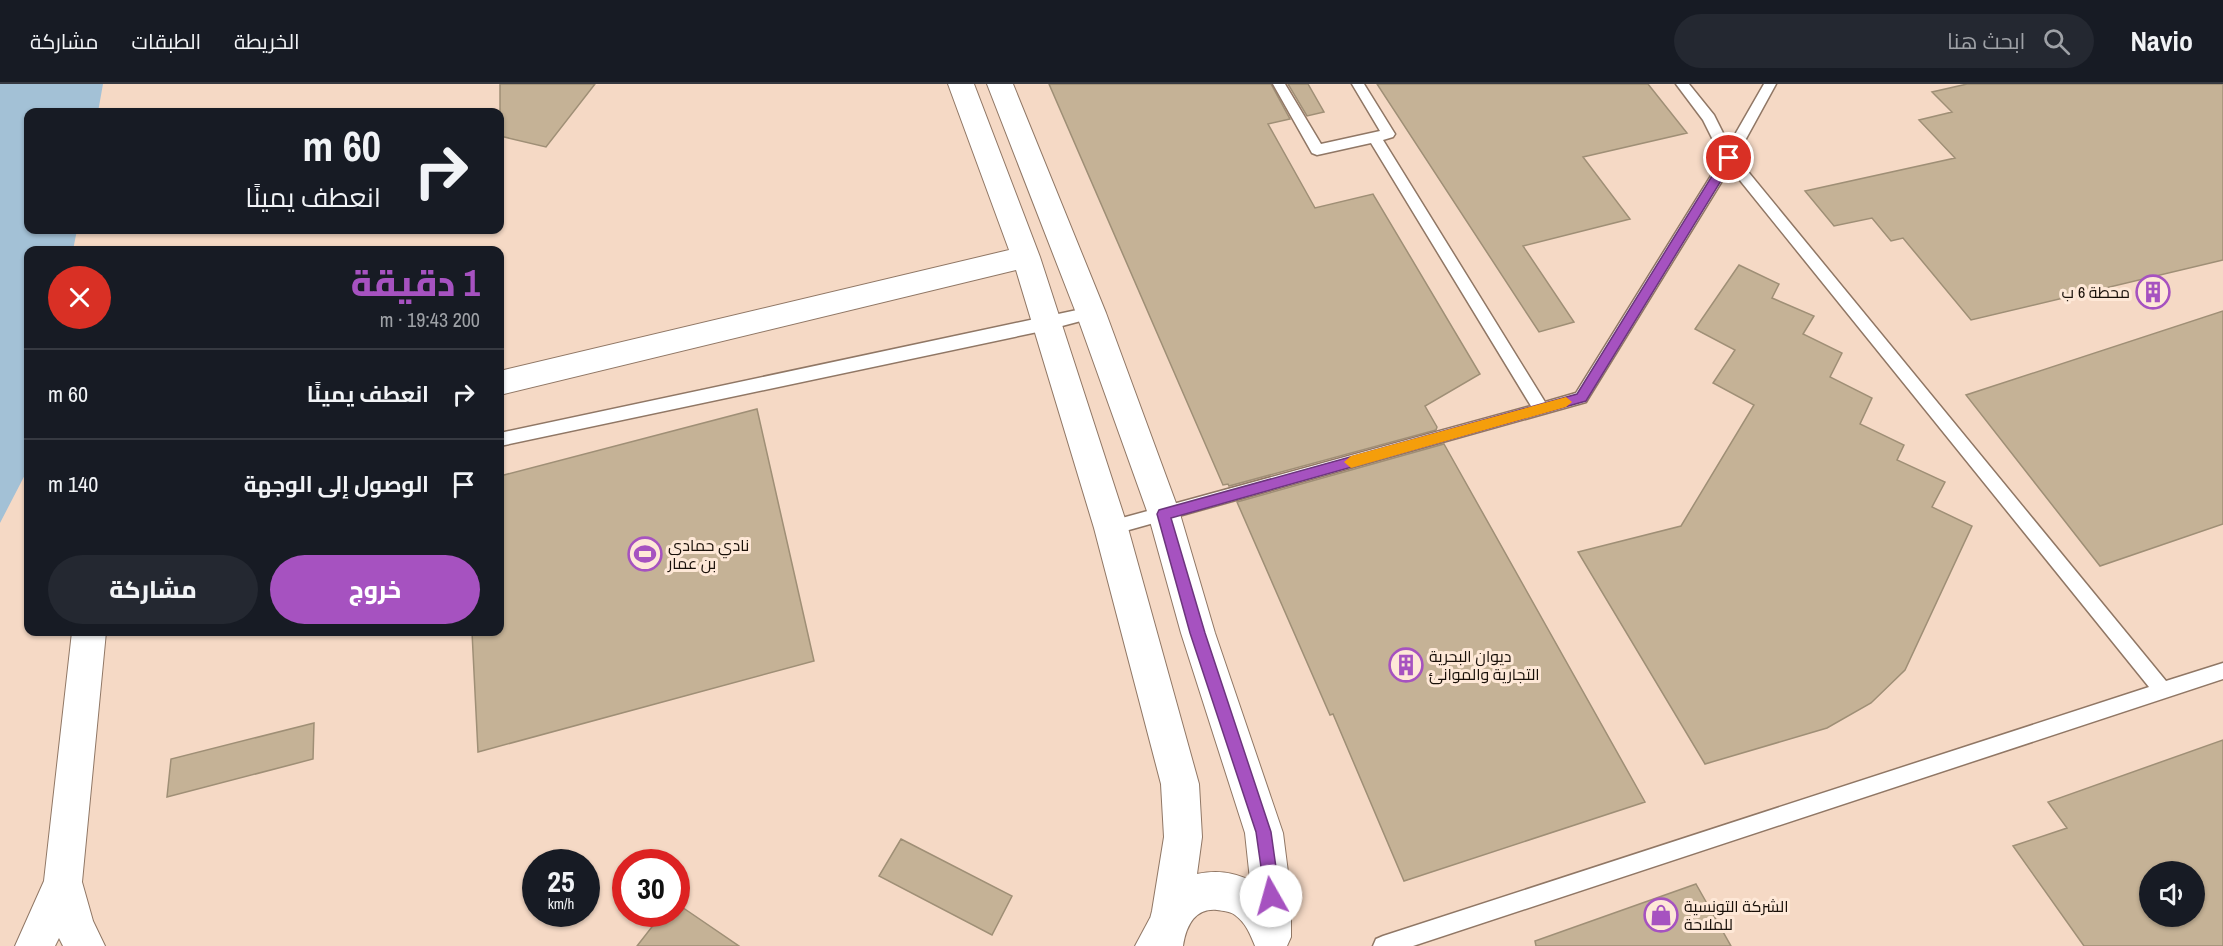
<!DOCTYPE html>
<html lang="ar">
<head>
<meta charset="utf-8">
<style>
  body { margin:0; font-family:"Archivo Narrow",Cairo,sans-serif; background:#242831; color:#f1f3f6; direction:rtl; height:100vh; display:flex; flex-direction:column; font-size:22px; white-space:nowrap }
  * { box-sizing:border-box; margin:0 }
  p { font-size:20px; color:#9ea1a6 }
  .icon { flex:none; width:33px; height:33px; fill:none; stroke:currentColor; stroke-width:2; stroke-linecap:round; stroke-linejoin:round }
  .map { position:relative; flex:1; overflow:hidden; direction:ltr }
  .drawer { position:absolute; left:24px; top:162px; width:480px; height:390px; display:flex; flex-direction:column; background:#171b24; border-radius:12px; box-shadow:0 2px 4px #0004; direction:rtl }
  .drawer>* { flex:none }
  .top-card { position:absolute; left:24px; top:24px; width:480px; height:126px; border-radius:12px; box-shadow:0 2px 4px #0004; direction:rtl; background:#171b24; color:#f1f3f6; overflow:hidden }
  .fabs { position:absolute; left:2139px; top:777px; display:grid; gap:12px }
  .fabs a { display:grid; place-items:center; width:66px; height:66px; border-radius:50%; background:#171b24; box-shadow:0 2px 4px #0004; font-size:30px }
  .speed { position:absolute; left:522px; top:765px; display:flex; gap:12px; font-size:30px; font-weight:700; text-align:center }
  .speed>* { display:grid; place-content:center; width:78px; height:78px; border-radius:50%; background:#171b24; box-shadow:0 2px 4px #0004; line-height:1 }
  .speed small { font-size:15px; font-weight:400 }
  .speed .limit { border:9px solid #d22; background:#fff; color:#111 }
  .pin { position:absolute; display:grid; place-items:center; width:51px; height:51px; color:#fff; margin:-26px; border:3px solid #fff; border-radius:50%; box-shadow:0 2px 6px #0007 }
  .me { position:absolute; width:66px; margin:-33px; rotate:353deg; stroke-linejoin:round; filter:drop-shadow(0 0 4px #0008) }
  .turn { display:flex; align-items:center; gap:21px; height:126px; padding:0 24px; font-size:27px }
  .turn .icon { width:78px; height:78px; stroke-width:2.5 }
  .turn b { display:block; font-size:42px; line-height:51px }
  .round { display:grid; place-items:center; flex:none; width:63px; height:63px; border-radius:32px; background:#242831 }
  .summary { display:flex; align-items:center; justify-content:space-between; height:102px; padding:0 24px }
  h1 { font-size:36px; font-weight:800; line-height:45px; color:#a652c0 }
  .button { display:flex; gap:12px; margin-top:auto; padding:12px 24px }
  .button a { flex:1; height:69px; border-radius:36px; background:#a652c0; color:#fff; font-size:24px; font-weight:800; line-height:69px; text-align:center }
  .button a+a { background:#242831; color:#f1f3f6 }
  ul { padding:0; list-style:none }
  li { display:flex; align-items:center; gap:18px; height:90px; padding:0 24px; border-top:2px solid #363941 }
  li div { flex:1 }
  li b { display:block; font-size:22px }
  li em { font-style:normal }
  header { display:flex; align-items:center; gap:36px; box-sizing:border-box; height:84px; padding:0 30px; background:#171b24; border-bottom:2px solid #363941 }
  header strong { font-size:28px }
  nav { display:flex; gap:33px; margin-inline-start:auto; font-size:21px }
  .search { width:420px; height:54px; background:#242831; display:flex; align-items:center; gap:15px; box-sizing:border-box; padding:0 21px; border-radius:33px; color:#9ea1a6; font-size:22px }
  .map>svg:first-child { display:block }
  .water { fill:#a3c1d6 }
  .building { fill:#c5b296; stroke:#9f8f76; stroke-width:1.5; fill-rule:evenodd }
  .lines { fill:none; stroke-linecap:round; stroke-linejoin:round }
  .lane-casing { stroke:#907765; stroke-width:3 }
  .street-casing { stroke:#907765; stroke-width:2 }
  .secondary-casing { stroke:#907765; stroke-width:2 }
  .lane { fill:#fff; fill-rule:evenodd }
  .street { fill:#fff; fill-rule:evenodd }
  .secondary { fill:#fff; fill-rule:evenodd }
  .route { fill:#a652c0; stroke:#6c357d; stroke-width:1.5 }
  .slow { fill:#f59e0b }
  .labels { text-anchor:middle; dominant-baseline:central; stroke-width:6; stroke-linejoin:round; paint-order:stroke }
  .poi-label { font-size:16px; fill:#191009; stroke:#fee8d7; text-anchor:start }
</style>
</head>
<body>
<header>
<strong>Navio</strong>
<div class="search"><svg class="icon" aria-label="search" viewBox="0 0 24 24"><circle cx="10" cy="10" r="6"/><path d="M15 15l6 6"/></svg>ابحث هنا</div>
<nav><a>الخريطة</a><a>الطبقات</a><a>مشاركة</a></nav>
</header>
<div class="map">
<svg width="2223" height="862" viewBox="0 0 2223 862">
  <rect width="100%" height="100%" fill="#f5d9c5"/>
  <!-- water -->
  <path class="water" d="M0,0h103l-5,28h-70v118h49l-4,20h-45v219l-28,54z"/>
  <!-- building -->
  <path class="building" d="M500,0h95l-49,63 -46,-11z
    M1049,0h222l19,35 -22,5 47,84 58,-14 107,180 -55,32 12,21 -1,3 -207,56 -1,-2 -5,1z
    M1288,0h20l16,28 -17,4z
    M1377,0h271l39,49 -104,24 47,62 -107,27 51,76 -35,10z
    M1967,0h256v176l-252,60 -68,-82 -12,3 -19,-23 -38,8 -29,-35 150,-33 -36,-38 33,-8 -20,-20z
    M1739,181l40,19 -7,14 42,18 -11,18 39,19 -12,24 42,21 -12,26 44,21 -7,15 48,22 -13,25 40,19 -67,144 -34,33 -44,25 -122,36 -127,-212 103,-26 73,-121 -41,-22 22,-33 -40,-21z
    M2223,227v213l-123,42 -134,-171z
    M757,325l57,252 -336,91 -6,-120h28v-156z
    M1444,360l201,358 -241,79 -71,-167 -3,1 -93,-213z
    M314,639l-1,36 -146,38 4,-38z
    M2223,656v206h-139l-71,-100 54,-18 -19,-26zM2150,788h44v44h-44z
    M901,755l111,57 -20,39 -113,-59z
    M1696,800l35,62h-195l-1,-5z
    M676,819l63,43h-102l25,-32h14z"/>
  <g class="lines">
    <defs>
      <path id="lane" d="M1273,0h12l36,60 59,-13 -28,-47h12l31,50 -2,3 -10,3 162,262 31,-9 146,-235 -19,-38 -27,-36h13l25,31 15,30 35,-61h12l-40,73 430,524 57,-18v16l-810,267h-40l3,-7 7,-3 766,-249 -419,-519 -144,234 -475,133 -6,-2 -2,-5 2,-5 6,-2 420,-115 -160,-263 -54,12 -5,-2z
        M1091,223l5,2 2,4 -2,4 -49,13 -547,116v-13z"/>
      <path id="street" d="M948,0h26l66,173 88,271 71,256 3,53 -5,37c20,-4 34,-2 53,6l-5,-47 -64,-200 -33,-119 -72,-201 -89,-229h26l93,229 74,201 35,119 68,200 8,63v41l-4,9h-32c-5,-12 -9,-23 -20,-31 -5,-4 -12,-4 -18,-5 -23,-2 -31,17 -34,36h-40l9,-35 12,-74 -3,-53 -67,-256 -78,-258 -516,125v-24l509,-121z
        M72,548h34l-24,250 11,39 12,25h-42l-4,-8 -4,8h-40l29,-65z"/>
      <path id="secondary" d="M1164,828l14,6 6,14 -6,14h-43l15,-28z"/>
    </defs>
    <!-- lane casing -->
    <use href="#lane" class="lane-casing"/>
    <!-- street casing -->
    <use href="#street" class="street-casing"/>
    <!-- secondary casing -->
    <use href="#secondary" class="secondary-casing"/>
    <!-- lane -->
    <use href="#lane" class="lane"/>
    <!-- street -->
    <use href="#street" class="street"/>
    <!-- secondary -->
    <use href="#secondary" class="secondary"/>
  </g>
  <!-- route -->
  <path class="route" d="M1729,70l6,4 -149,243 -415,117 34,115 66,199 9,64 -3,6 -6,3 -5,-3 -10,-70 -66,-199 -33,-119 2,-4 418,-116 148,-239z"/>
  <!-- slow -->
  <path class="slow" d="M1566,313l6,5 -6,5 -215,61 -7,-6 7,-6z"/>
  <!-- icons -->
  <defs>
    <symbol id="building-ring" viewBox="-11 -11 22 22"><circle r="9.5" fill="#fee8d7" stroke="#a652c0" stroke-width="1.5"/><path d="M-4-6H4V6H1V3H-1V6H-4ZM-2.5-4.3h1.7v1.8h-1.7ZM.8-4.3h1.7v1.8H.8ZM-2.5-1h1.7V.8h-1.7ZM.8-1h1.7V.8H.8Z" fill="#a652c0"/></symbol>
    <symbol id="stadium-ring" viewBox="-11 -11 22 22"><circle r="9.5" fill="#fee8d7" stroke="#a652c0" stroke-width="1.5"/><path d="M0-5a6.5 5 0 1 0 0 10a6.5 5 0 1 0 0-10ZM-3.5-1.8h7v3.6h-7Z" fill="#a652c0"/></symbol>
    <symbol id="shop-ring" viewBox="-11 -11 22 22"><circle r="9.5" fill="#fee8d7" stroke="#a652c0" stroke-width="1.5"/><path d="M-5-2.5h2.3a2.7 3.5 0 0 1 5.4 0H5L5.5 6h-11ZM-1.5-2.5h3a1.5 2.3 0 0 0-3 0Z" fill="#a652c0"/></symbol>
  </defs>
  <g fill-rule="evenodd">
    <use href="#building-ring" x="2134" y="189" width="38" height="38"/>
    <use href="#stadium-ring" x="626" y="451" width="38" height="38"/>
    <use href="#building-ring" x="1387" y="562" width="38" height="38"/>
    <use href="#shop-ring" x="1642" y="812" width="38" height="38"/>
  </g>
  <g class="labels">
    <!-- poi labels -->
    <g class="poi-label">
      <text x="2130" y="208" text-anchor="end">محطة 6 ب</text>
      <text x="668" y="461">نادي حمادي<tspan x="668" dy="18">بن عمار</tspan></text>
      <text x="1429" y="572">ديوان البحرية<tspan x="1429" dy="18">التجارية والموانئ</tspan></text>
      <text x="1684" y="822">الشركة التونسية<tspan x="1684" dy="18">للملاحة</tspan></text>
    </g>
  </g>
</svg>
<div class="fabs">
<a><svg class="icon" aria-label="sound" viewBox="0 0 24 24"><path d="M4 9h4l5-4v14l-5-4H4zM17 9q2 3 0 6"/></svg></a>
</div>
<div class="speed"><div>25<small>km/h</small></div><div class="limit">30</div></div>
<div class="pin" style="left:1729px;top:74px;background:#d93025"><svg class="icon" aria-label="arrive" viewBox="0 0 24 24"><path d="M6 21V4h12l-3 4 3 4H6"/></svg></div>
<svg class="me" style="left:1271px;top:812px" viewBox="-20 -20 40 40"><circle r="19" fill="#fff"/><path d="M0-13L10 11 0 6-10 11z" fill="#a652c0"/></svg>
<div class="top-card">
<div class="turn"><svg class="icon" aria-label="right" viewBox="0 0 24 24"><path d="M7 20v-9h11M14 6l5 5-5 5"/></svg><div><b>60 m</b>انعطف يمينًا</div></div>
</div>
<section class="drawer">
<div class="summary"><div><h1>1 دقيقة</h1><p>200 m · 19:43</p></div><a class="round" style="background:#d93025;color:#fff"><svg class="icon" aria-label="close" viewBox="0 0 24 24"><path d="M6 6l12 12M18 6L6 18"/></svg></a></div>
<ul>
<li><svg class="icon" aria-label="right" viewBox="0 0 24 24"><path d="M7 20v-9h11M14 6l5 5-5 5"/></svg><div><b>انعطف يمينًا</b></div><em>60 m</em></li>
<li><svg class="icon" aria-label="arrive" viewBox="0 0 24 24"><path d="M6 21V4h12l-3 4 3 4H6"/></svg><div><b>الوصول إلى الوجهة</b></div><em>140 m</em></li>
</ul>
<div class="button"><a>خروج</a><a>مشاركة</a></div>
</section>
</div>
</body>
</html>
